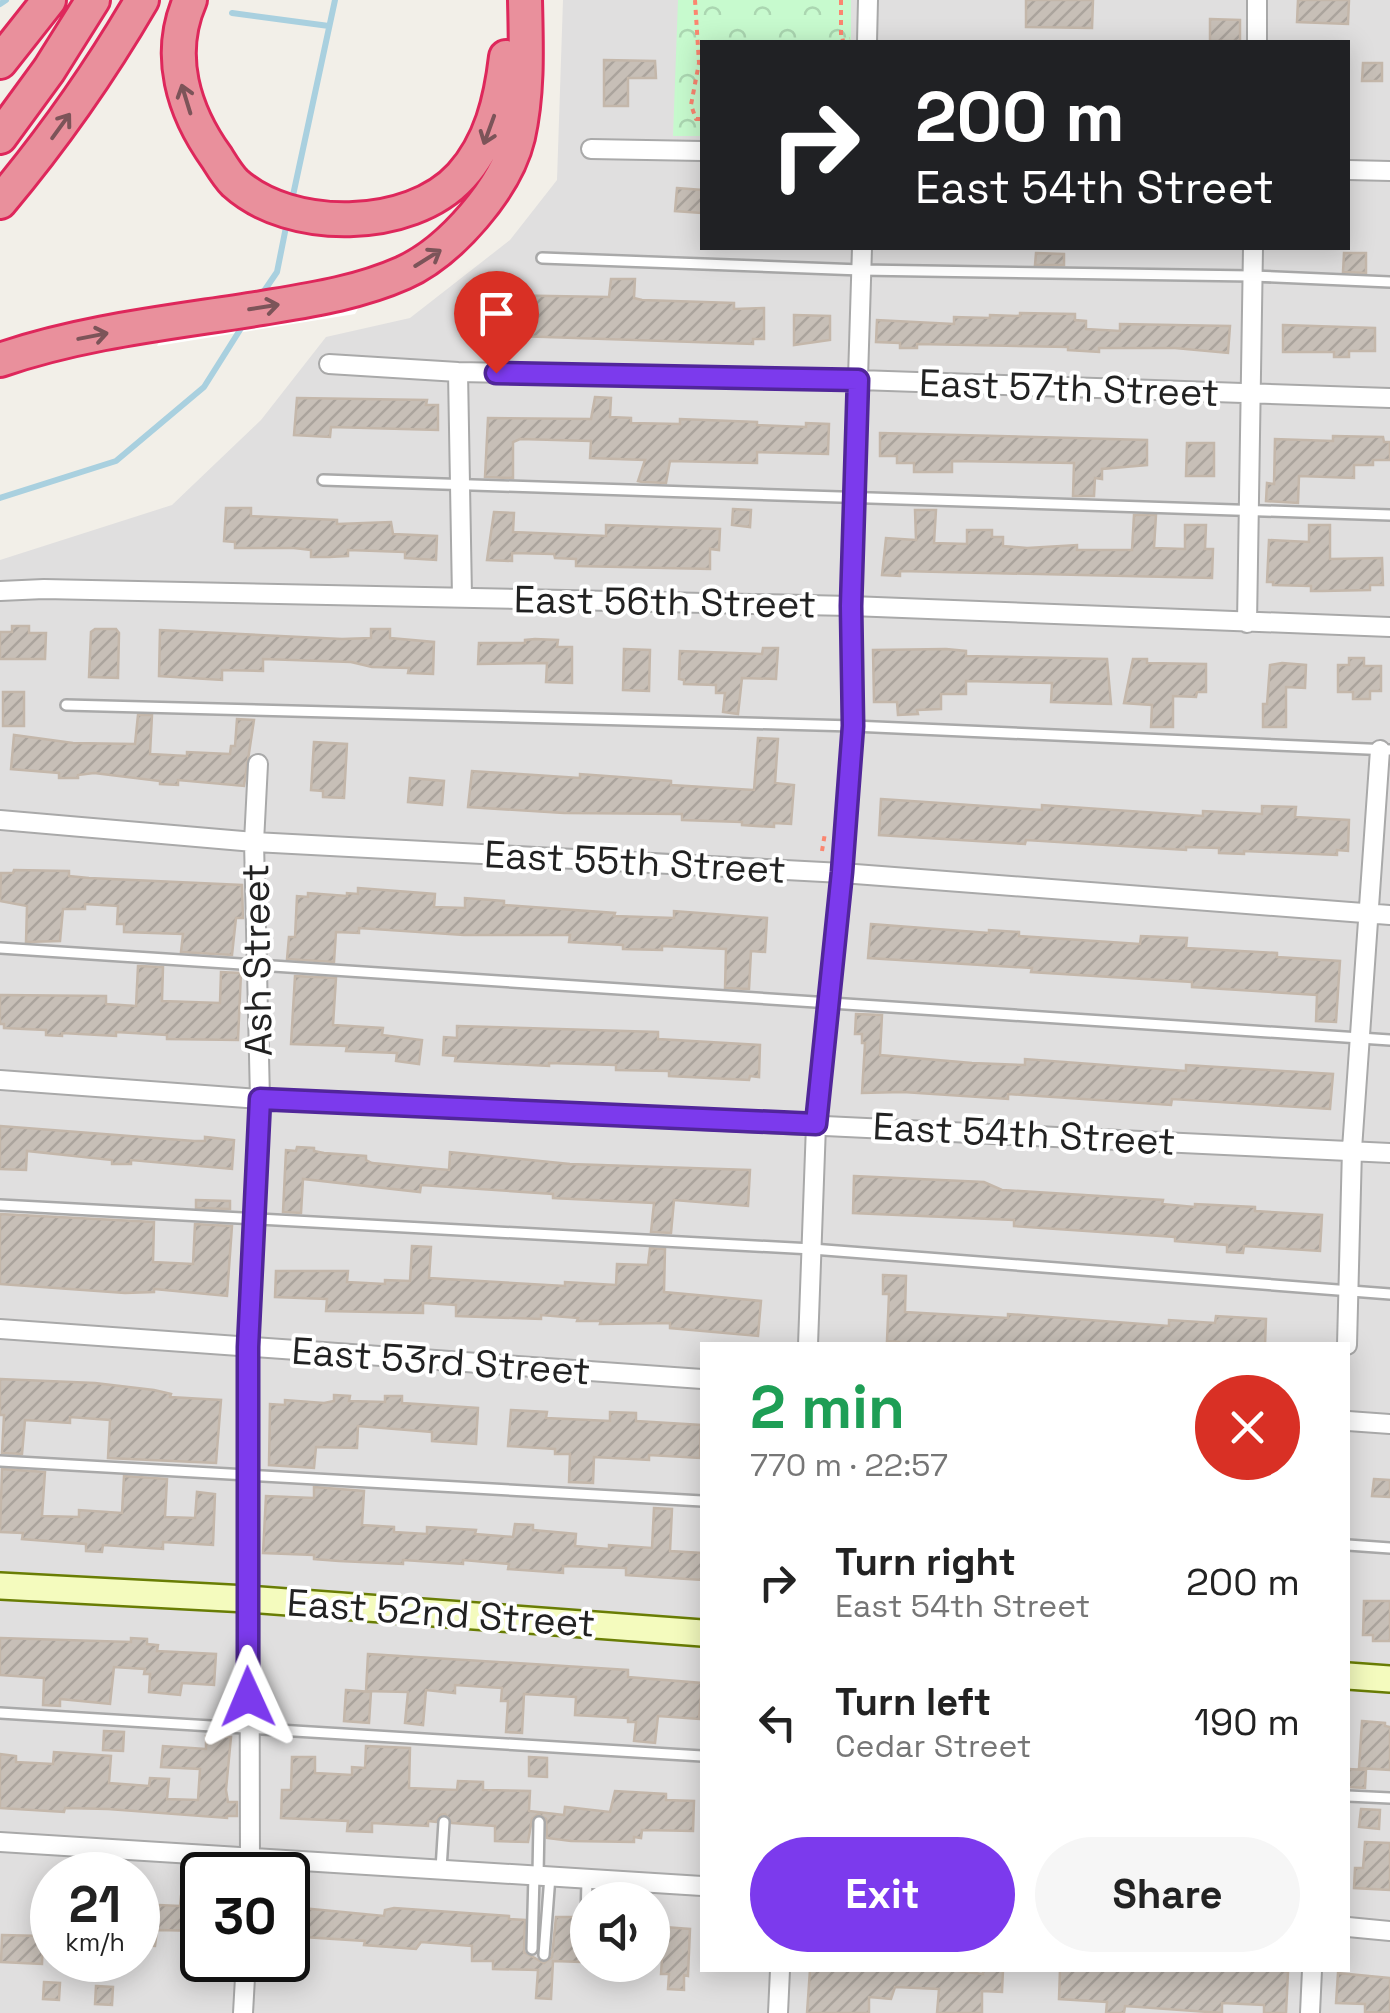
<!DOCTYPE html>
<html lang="en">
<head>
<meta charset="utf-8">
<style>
  body { margin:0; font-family:"Space Grotesk",sans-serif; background:#f6f6f6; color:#222; height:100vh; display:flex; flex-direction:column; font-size:38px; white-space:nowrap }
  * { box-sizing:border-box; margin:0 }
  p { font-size:32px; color:#767676 }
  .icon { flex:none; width:55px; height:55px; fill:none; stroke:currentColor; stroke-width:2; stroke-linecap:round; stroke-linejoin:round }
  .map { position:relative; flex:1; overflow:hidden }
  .drawer { position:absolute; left:700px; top:1342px; width:650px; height:630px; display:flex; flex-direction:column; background:#fff; border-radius:0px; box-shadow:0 5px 25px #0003 }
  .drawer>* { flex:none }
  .hud { position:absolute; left:700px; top:40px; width:650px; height:210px; border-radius:0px; box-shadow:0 5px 25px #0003; background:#202124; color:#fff; overflow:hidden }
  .buttons { position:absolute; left:570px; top:1882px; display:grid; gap:20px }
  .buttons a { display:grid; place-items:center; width:100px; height:100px; border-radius:50%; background:#fff; box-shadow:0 5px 25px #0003; font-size:50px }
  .speed { position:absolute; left:30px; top:1852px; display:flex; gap:20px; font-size:50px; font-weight:700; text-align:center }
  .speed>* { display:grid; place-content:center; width:130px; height:130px; border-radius:50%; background:#fff; box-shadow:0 5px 25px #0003; line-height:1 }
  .speed small { font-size:25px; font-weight:400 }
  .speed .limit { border:5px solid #111; border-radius:15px; background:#fff; color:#111 }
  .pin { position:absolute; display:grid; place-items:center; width:85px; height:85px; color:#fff; margin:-102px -42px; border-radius:50% 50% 50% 0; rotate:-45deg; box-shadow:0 0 10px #0007 }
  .pin .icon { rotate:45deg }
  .me { position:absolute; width:110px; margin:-55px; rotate:359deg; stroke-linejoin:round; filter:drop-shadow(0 0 8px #0008) }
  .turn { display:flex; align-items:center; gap:35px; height:210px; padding:0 50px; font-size:45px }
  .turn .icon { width:130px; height:130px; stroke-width:2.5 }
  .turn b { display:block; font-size:70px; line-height:85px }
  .round { display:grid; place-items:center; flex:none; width:105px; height:105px; border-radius:52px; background:#f6f6f6 }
  .headline { display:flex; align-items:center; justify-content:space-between; height:170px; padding:0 50px }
  h1 { font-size:60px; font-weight:600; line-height:75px; color:#1e9e55 }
  .action { display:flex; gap:20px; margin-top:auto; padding:20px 50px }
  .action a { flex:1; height:115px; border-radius:60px; background:#7c3aed; color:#fff; font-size:40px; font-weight:600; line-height:115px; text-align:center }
  .action a+a { background:#f6f6f6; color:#222 }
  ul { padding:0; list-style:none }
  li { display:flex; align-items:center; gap:30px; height:140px; padding:0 50px }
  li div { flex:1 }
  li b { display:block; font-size:38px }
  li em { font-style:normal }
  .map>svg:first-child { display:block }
  .residential { fill:#e0dfdf; fill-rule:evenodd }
  .park { fill:url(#park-crowns) }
  .pier { fill:#fff }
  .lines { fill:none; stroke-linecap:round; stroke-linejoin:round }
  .stream { stroke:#a9d0df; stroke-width:6 }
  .building { fill:url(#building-hatch); stroke:#c4b7aa; stroke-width:2.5 }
  .service-casing { stroke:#a9a9a9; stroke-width:14 }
  .minor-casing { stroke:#a9a9a9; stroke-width:22 }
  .secondary-casing { stroke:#697d04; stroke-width:30 }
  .motorway-casing { stroke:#de275b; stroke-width:38 }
  .path { stroke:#fb8670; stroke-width:4; stroke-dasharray:5 5; stroke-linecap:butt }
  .service { stroke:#fff; stroke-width:9 }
  .minor { stroke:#fff; stroke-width:18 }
  .secondary { stroke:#f4fbbe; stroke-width:25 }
  .motorway { stroke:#e9909c; stroke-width:32 }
  .oneway { stroke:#7c5459 }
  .route-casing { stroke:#51269a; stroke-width:25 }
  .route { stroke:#7c3aed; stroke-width:18 }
  .labels { text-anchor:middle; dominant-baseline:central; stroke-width:8; stroke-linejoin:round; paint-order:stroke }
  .street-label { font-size:38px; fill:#222; stroke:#fff }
</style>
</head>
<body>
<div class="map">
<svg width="1390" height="2013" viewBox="0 0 1390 2013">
  <defs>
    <pattern id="park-crowns" width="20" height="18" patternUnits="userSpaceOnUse" patternTransform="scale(2.5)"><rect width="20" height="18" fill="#c7face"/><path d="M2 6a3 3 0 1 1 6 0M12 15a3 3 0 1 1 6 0" fill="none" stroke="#abd6b1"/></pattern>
    <pattern id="building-hatch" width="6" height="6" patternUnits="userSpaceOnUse" patternTransform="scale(2.5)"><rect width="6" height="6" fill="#c7bfb7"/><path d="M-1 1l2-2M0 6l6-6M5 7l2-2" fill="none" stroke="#aba49d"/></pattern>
  </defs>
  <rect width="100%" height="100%" fill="#f2efe8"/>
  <!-- residential -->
  <path class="residential" d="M563,0h827v2013h-1390v-1453l172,-55 89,-85 65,-83 84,-19 100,-78 47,-60zM702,42h646v206h-646zM702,1345h646v625h-646zM52,1875h86v85h-86zM202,1875h86v85h-86zM588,1900h64v65h-64z"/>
  <!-- park -->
  <path class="park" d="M678,0h173v42h-149v94h-29z"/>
  <!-- pier -->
  <path class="pier" d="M376,278l-21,36 -198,32 18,-34z"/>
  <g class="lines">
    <!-- stream -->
    <path class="stream" d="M0,4l6,-4
      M232,13l97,13
      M292,200l43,-200
      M262,294l15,-22 10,-50
      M0,498l116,-37 88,-74 41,-65"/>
  </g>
  <!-- building -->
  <path class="building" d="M1026,0h67l-1,28 -66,-1z
    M1298,0h51l-1,24 -51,-2z
    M1210,19l30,1v21h-30z
    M604,60l51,1 1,17h-28v28h-24z
    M1363,63h19v18h-20z
    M677,188l25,2 -1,23 -26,-2z
    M1036,253l28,1v11h-29z
    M1344,253h22v20l-23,-1z
    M611,279h24l-1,19 8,2 92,3v6l30,-1v31h-11v5l-267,-9 4,-40 119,2z
    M1020,313l55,1v6l11,1v8l34,2v-7l110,2 -2,27 -53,-5h-76v4l-31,-2v-3l-151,-3v4h-17v-5l-24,-1 1,-22 77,4v-7l36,1v-3l30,1z
    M794,315l36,1v24l-36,5z
    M1283,325l92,3v23h-26v6h-15v-5h-51z
    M595,397l16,1 -1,19 21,1v5l49,1v-5l77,3v3l49,2v-4l23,1 -1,30 -71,-2v11l-87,-2 -4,22 -24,-1 -4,-1 7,-21 -55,-2 1,-17 -71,-2 -7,3v36l-28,-1 3,-59 103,1z
    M297,398l130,2 -1,5h12v25l-107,-3 -1,10 -36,-2z
    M880,433l267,7v25l-45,4v10l-7,-1 -1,18h-21l1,-33 -122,-2v11h-38v-9h-17v-7h-17z
    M1333,436l50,1 1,5h6v18h-17v5h-19v13l-55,-2 -1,27 -32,-2 1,-18 7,1 1,-45 58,2z
    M1187,443h27v33h-28z
    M226,508h25v8l86,4v4l54,-2 2,12 44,2 -1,24 -31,-2v-6l-57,-2v6l-19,1h-18v-7l-17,-2h-59v-6l-11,-1z
    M733,509l18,1 -1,17 -18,-2z
    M915,510h21l-2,33 33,1v-14h25v7h11v9l24,2 50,-3v5h55l2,-35h22l-2,33 31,1v-24h21l-1,24h8l-1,29 -312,-7v5l-18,-1 4,-37 30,2z
    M494,512l20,1 -1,19 93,4v-11l114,4 -1,21 -9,-1v20l-134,-3v-7l-21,-1 -1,-4 -42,-1v8l-25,-1z
    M1309,525h21v34l52,-1 1,27h-13v5l-48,1h-11v-5l-38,-1v-3h-6l2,-42 40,2z
    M12,626h17v7h17l-1,26h-45v-27h12z
    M95,629h21l3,4 -1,45 -29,-1 2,-45z
    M371,629h19v9l44,4 -1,32 -25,-1 1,-5 -37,-1 -21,-5 -88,-3v12l-41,-1v10l-63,-4 1,-46 182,9 29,-1z
    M535,639l23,1 -1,7h15v36l-26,-1 1,-19 -69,1 1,-21h46v-3z
    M763,648h15l-2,31 -34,-1 -4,36 -15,-2 2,-19h-9v-8l-32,-1v-4l-5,-1 1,-28 82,3z
    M624,649l26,1 -1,41 -26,-1z
    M946,649l20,2v5l141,3 4,45 -60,-2 1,-19 -86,-2v13h-25v15l-24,1 1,4 -20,1 -1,-13h-23l-1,-52z
    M1349,658h15v8h17v25h-11v8h-17v-7h-15v-27h11z
    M1133,659h14v4l59,1v28h-9l-1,5 -23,-1v31h-22l1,-22 -28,-2z
    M1282,663l24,2 -1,23 -19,-1v40h-23v-23h4l3,-39z
    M3,692h21v34h-21z
    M138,715h14l-2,39 37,2v-4l43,2 1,-8h4l2,-27 17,1 -10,66 -66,-6v5l-18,-1v-3l-66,-8 -16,2v3h-19v-5l-48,-4 3,-34 59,8 62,1z
    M758,738l20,1 -3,44 19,2 -3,39 -17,-1v4l-32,-2v-3l-60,-2v-6l-118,-1 -96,-6 4,-36 108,7v-4l40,3 51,4v4l83,5z
    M314,742l33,2 -3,54 -21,-1v-6l-12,-1z
    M410,778l34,3 -2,24 -34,-3z
    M881,799l161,11v-5l161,11v-5l59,3v-8l34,1 -1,10 54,3 -1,31 -11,-1v5l-93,-4v3l-25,-1v-5l-33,-1v3l-160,-10 -1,4 -146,-9z
    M14,870l55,1v5l20,2 153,7 1,33h-7l-4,37 -51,-3 2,-18 -59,-2v-8h-7l1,-18 -33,-2v5h-22l-3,32 -34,1 1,-36 -27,-5 1,-28h12z
    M358,888l77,6 -1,13 31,1v-10l39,3v4l111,8 -1,3 60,2v-7l93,7 -2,34 -14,-1 -2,38 -24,-1 1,-39 -64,-3v4l-39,-1v-4l-54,-3 1,-7h-106l-105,-7v5l-23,-1 -2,30 -47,-3 2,-22h6l2,-41 11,1v-4l39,3v-3l11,1z
    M871,924l118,9v-3l30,2v4l121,8 1,-8 46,2 -1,10 91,5v4l63,4 -4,61 -20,-1 1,-26 -125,-8v-5l-161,-10 1,-4 -164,-10z
    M138,966l25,1 -1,34 58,2 1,-31 20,1 -3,67 -71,-1v-4l-51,-3v4l-54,-3v3l-16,-1v-5l-42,-2v-4h-4v-29l106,1v8l30,2z
    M295,976l41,2 -3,47 50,3 -1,7 40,5 -3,24 -23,-3 1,-8 -51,-2 1,-5 -56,-2z
    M856,1014l26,1 -2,40 92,8 53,2v-6l161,12v-6l147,9 -3,35 -158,-10 -1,6 -163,-11v5l-105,-7 -41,1 3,-50h-3v-9h-7z
    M457,1026l201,6v7l102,6 -1,32 -9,-1 -1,4 -80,-4v-5l-53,-1v-5l-67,-2v3l-94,-5 1,-5 -13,-1 1,-18 13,1z
    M0,1126l194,15h11v-4l29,3 -2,29 -101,-9v4h-19v-4l-85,-9 -1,19 -26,-1z
    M297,1147l17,1v3l10,2 42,3v4l6,3 77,7 1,-18 120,12 180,6 -2,36 -74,-6 -3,33 -20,-1 3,-29 -101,-5v-4l-132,-9 -1,7 -117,-13 -2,34 -18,-1 3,-62 10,1z
    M854,1176l130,6 18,8 161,10 -1,4 33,3v-3l60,3v4l67,4 -2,36 -76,-5 -1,7 -16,-1v-7l-52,-4v-4l-161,-11v-6l-161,-7z
    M196,1200l34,1v8l-34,-1z
    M0,1214l154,8 -1,40 40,2 2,-40 37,2 -5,70 -73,-7v3l-29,1 -125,-9z
    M412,1246l19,1 -2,31 136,8v-4l51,3 1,-21 31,1 2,-17 15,1 -1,43 97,9 -3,35 -88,-8v-5l-70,1 1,-3h-24l1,-3 -37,-3v4l-85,-3v-11l-33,-2v10l-97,-2 1,-12 -52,-2 1,-26h72l-1,11 38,2v-4l25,1z
    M883,1275l23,1 -1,36 103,6v-4l161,12v-6l46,3 1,-7 50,3 -1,26h-366v-3l-12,-1 2,-47h-6z
    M0,1379l95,4 59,7 17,4 -1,3 51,3 -5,63 -108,-5 2,-38 -40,-3v6l-45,-3 -3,34 -20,-1 2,-38h-4z
    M334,1395l16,1 -1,5 36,1v-6h17v7l76,5 -2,36 -44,-3v-9l-74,-6 -1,22 -41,-1 -2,21 -45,-3 1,-61 15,1v-5l39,3 10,-2z
    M511,1410l36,2 -1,6 64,3v-9l26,1v8l65,4 -1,33 -51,-3v5l-55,-3 -1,26 -24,-1 1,-28h-15v-5l-47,-3z
    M2,1469l43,3 -3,44 37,1v-7l43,3 2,-37 43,3 -2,38 30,1 2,-26 18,2 -2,51 -50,-3v7l-60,-4 -1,7 -16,-1v-7l-64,-5 1,-6 -23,-1z
    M1374,1479l16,1v17l-18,-1z
    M314,1487l50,4 -2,34 32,2v5l33,2v-7l49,3 -1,4 38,3 2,-13 18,1v5l43,4 -1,12 34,3v-4l43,3 2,-40 18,1 -2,42 32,2v27l-76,-5v-7l-63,-2v7l-55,-4 1,-5 -46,-4v4l-60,-4v4l-64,-3 -25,-2v-4l-51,-2 3,-57 48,2z
    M1364,1601h26v40h-17v-6h-10z
    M0,1638l131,4v-4l16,1v5l11,1 -1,6 59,3 -2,31 -32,-2 -2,12 -31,-3 1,-18h-6l1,-5 -31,-2 -4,37 -50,-5v7l-17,-1 1,-27 -44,-3z
    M368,1654l260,16v7l74,6 -3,36 -41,-3 -3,27 -21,-2 2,-19h-8v-4l-53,-3 1,-18 -52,-3 -2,39 -16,-1 2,-31h-7l1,-13 -47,-3v8l-29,-3 -3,35 -18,-2 3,-31 -42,-1z
    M346,1690l25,2 -2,31 -25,-2z
    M1362,1721l23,2v3l5,1v43l-31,-2z
    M104,1731l20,1 -1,19 -20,-1z
    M206,1736l25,1 -5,53 2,12h9v14h-10v2l-119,-9 -43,-1 -1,4 -64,-4v-54l16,2v6l37,2 1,-12 57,4 -2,27 40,3 1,-8 19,1 -2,20 31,1 2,-31 -39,-2 2,-21 43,3z
    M366,1746l44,2 -1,40 48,2 1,-9 25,1v8l47,1 -1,20 35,4 1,-8 45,5 5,-21 51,3v6l28,1 -1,30 -51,-1 -1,8 -7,-1v5l-63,-1 -24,-3 -1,-19 -8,-5 -6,5 -4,23 -33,-1v-15l-43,-3 -7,-9 -5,1 -4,7 -8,-1v5l-56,-3v9l-25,-1 1,-10 -67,-3 1,-28h9l1,-33h23v16l37,2v-8l13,1z
    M529,1757l18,1v19l-18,-1z
    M1348,1769l18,1 -1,18 -17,-1z
    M1361,1809l19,1 -1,19 -20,-2z
    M1365,1842l25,1v47l-36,-2 1,-20h8z
    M181,1896l21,1v34l-45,-1 -2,16 -17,-1v-41l42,2z
    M291,1907l93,9 1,-6 9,-2 115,8v3l16,1 -1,32 20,11 8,-6 4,-40h22l1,10 9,3v21h-7v11l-28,-1 -2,38 -15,-1 2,-28 -45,-1v-8h-21v-15l-51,-4 -5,7 -52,-4 1,-4 -77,-5v-26z
    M664,1927l26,2 -2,47 -4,-1v15l-16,-1 1,-15h-8z
    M2,1935l41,1 -1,28 -41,-2z
    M810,1970h141l32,4v-4h20l-1,22 -20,-1v22h-45l2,-24 -44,-2 -4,12 -22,-2v16h-62z
    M1060,1970h220l8,2 -2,41h-22v-8l-42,-2v10l-97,-7 -1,7h-18l1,-11 -48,-3z
    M1338,1973l52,5v35l-25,-1v-8l-29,-1z
    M44,1982l16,1 -1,17 -16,-1z
    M96,1986l17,1 -1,18 -17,-1z"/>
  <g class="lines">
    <defs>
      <path id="service" d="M542,258l319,12 391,6 138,6
        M323,480l1067,35
        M66,705l787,21 537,24
        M0,948l1390,92
        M0,1205l812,44 578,45
        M0,1461l702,40
        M1348,1545l42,3
        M0,1713l702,43
        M1348,1796l42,2
        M441,1869l3,-47
        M538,1875l1,-53
        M586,1922l1,-43
        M532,1949l2,-74
        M544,1955l6,-79"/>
      <path id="minor" d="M867,42l1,-42
        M1257,42v-42
        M591,149l111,2
        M1348,170l42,1
        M329,364l129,8 401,8 531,18
        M458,372l4,225
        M0,591l44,-2 807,17 539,21
        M1247,623l6,-375
        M0,820l254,22 588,31 548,42
        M0,1080l260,19 1130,54
        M0,1329l702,50
        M808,1345l8,-220 26,-252 11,-147 -2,-120 11,-358
        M1347,1345l5,-196 28,-399
        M1348,1421l42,3
        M0,1842l702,44
        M250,1875l-1,-528 11,-248 -6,-257 4,-78
        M1348,1927l42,4
        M243,2013l3,-53
        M778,2013l2,-43
        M1310,2013l2,-43"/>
      <path id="secondary" d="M0,1586l247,13 455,34
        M1348,1676l42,3"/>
      <path id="motorway" d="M190,0c-24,55 -7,111 27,158 5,8 11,18 18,25 55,50 175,49 226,-7 30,-33 40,-76 45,-119
        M0,62l49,-62
        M0,137l49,-67 44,-70
        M0,202c53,-63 100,-130 142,-202
        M0,360c84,-29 175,-38 262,-52 48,-8 96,-15 141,-35 47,-21 103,-85 115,-136 10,-45 8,-91 7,-137"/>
    </defs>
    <!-- service casing -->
    <use href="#service" class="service-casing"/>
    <!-- minor casing -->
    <use href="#minor" class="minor-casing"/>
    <!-- secondary casing -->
    <use href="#secondary" class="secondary-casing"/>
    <!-- motorway casing -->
    <use href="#motorway" class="motorway-casing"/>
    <!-- path -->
    <path class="path" d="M695,0l4,63 -8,42 5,14h6
      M841,0v41l9,-2
      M822,851l3,-18"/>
    <!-- service -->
    <use href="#service" class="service"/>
    <!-- minor -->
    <use href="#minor" class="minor"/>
    <!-- secondary -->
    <use href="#secondary" class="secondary"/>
    <!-- motorway -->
    <use href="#motorway" class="motorway"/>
  </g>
  <!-- one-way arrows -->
  <defs><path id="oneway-shaft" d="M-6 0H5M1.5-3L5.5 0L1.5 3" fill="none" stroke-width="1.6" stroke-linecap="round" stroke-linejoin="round" transform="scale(2.5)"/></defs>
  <g class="oneway">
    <use href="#oneway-shaft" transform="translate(186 99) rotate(-107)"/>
    <use href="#oneway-shaft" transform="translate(61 126) rotate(-54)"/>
    <use href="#oneway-shaft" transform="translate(489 130) rotate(110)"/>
    <use href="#oneway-shaft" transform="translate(428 258) rotate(-32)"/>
    <use href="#oneway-shaft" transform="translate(264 307) rotate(-9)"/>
    <use href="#oneway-shaft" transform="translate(93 336) rotate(-11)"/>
  </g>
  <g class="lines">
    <defs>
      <path id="route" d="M248,1697v-350l12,-248 556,25 26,-252 11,-146 -2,-120 7,-226 -362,-7"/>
    </defs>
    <!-- route casing -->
    <use href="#route" class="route-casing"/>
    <!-- route -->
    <use href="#route" class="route"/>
  </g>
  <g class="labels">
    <!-- street labels -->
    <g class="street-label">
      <text transform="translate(1069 388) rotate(2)">East 57th Street</text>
      <text transform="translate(665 602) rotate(1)">East 56th Street</text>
      <text transform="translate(635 862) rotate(3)">East 55th Street</text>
      <text transform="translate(257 960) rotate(-91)">Ash Street</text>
      <text transform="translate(1024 1134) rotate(3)">East 54th Street</text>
      <text transform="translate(441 1361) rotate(4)">East 53rd Street</text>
      <text transform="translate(441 1613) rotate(4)">East 52nd Street</text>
    </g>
  </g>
</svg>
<div class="buttons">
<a><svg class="icon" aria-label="sound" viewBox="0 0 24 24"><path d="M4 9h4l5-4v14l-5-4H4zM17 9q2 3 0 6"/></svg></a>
</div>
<div class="speed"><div>21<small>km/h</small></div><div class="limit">30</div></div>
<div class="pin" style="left:496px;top:373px;background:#d93025"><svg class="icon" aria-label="arrive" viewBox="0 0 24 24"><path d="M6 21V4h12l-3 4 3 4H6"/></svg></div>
<svg class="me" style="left:248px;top:1697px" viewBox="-20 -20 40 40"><path d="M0-17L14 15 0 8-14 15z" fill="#7c3aed" stroke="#fff" stroke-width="4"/></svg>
<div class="hud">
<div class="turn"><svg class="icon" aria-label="right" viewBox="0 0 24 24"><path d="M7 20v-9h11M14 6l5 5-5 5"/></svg><div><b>200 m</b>East 54th Street</div></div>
</div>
<section class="drawer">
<div class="headline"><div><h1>2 min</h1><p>770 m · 22:57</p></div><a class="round" style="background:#d93025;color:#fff"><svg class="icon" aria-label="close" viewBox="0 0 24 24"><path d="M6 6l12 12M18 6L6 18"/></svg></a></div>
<ul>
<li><svg class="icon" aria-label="right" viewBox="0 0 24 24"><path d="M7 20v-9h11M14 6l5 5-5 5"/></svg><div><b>Turn right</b><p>East 54th Street</p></div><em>200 m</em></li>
<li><svg class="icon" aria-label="left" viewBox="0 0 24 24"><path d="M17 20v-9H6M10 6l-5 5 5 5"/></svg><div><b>Turn left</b><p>Cedar Street</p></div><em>190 m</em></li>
</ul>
<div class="action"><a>Exit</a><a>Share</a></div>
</section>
</div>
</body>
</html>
